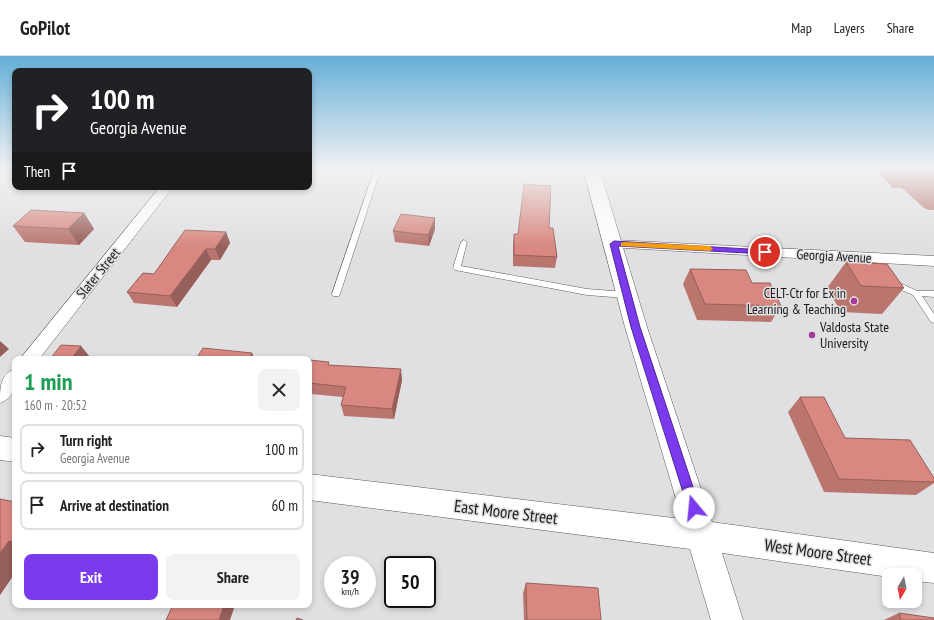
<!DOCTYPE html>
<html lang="en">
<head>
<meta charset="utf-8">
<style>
  body { margin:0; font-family:"PT Sans Narrow",sans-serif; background:#f2f2f2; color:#222; height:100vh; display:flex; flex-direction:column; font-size:15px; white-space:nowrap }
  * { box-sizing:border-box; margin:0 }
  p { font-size:13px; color:#767676 }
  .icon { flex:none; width:22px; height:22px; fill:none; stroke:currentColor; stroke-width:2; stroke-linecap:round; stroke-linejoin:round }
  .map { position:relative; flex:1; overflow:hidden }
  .drawer { position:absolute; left:12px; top:300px; width:300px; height:252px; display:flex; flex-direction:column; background:#fff; border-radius:8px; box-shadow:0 2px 6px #0003 }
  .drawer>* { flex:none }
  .guide { position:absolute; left:12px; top:12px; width:300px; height:122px; border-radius:8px; box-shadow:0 2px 6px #0003; background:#202124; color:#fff; overflow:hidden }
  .needle { width:26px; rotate:190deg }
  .fabs { position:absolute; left:882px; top:512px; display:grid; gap:8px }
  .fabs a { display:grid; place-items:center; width:40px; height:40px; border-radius:8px; background:#fff; box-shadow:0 2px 6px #0003; font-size:20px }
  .speed { position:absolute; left:324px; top:500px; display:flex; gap:8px; font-size:20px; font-weight:700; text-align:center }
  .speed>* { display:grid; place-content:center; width:52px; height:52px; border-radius:50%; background:#fff; box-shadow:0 2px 6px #0003; line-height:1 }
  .speed small { font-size:10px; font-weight:400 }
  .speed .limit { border:2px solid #111; border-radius:6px; background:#fff; color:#111 }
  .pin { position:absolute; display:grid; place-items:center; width:34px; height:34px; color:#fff; margin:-17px; border:2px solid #fff; border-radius:50%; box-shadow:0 1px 4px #0007 }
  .me { position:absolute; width:44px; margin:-22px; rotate:343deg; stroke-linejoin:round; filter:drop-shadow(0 0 3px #0008) }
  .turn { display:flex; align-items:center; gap:14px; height:84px; padding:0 12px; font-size:18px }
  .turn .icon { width:52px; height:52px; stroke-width:2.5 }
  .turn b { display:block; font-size:28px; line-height:34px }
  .then { display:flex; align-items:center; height:38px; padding:0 12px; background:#0003; gap:8px; font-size:15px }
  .round { display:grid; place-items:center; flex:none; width:42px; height:42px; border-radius:8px; background:#f2f2f2 }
  .overview { display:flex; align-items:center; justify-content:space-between; height:68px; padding:0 12px }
  h1 { font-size:24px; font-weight:600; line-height:30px; color:#1e9e55 }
  .action { display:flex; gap:8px; margin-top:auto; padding:8px 12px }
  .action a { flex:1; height:46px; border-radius:8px; background:#7c3aed; color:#fff; font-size:16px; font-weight:600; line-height:46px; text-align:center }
  .action a+a { background:#f2f2f2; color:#222 }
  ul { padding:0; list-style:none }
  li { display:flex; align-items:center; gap:12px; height:50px; margin:0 8px 6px; padding:0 4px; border:2px solid #e0e0e0; border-radius:8px }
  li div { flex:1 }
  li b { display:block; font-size:15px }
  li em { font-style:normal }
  header { display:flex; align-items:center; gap:24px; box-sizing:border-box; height:56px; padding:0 20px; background:#fff; border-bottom:1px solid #e0e0e0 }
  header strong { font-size:19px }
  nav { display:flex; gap:22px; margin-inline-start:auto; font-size:14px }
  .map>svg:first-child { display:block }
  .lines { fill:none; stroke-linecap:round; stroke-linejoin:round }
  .lane-casing { stroke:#5c5c5e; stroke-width:1 }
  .street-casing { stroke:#5c5c5e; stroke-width:1 }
  .secondary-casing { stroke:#5c5c5e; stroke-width:1 }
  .path { stroke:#868688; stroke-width:2; stroke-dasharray:1.5 1.5; stroke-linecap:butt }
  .lane { fill:#fff; fill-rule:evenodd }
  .street { fill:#fff; fill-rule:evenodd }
  .secondary { fill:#fff; fill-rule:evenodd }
  .wall { fill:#ba756e }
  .shaded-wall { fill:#975f5a }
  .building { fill:#d88880; stroke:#975f5a }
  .route { fill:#7c3aed; stroke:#51269a }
  .slow { fill:#f59e0b }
  .poi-dot { fill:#a3399b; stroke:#e0e0e3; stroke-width:1.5 }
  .labels { text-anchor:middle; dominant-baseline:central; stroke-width:3; stroke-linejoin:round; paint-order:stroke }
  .street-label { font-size:14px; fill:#1a1a1b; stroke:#e0e0e3 }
  .poi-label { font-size:14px; fill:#1a1a1b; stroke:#e0e0e3; text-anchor:end }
  .near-street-label { font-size:17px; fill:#1a1a1b; stroke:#e0e0e3 }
</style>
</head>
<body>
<header>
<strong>GoPilot</strong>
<nav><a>Map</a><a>Layers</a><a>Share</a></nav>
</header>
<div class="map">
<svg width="934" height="564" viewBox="0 0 934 564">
  <rect width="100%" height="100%" fill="#e0e0e3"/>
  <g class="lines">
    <defs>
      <path id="lane" d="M375,112h6l-41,126 -1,2h-6l-1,-2z
        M464,184l3,2 -6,24 126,23 39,3 4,3 -4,3 -39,-3 -132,-25 -2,-2 8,-26z
        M892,226h6l19,9h17v6l-12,-1 12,18v9l-3,-1 -18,-27 -21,-9 -1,-2z"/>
      <path id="street" d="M160,131h13l-134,172h-19z
        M614,184l320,16v10l-325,-19 -2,-3 2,-3z
        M15,313c0,15 1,28 -15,34 0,-15 0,-29 15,-34z"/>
      <path id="secondary" d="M583,112h16l48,159 65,195 222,31v30l-19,-2v-6h-26v2l-167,-24 21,67h-32l-21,-71 -381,-49v-26l373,45 -57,-192z
        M0,380l15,2v24l-15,-2z"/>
    </defs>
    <!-- lane casing -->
    <use href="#lane" class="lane-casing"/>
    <!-- street casing -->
    <use href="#street" class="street-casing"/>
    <!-- secondary casing -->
    <use href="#secondary" class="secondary-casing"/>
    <!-- path -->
    <path class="path" d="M615,115l53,-1 4,-2"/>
    <!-- lane -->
    <use href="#lane" class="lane"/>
    <!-- street -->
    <use href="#street" class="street"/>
    <!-- secondary -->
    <use href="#secondary" class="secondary"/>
  </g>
  <!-- wall -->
  <path class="wall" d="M879,112h55v42h-5l-5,-2 -22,-20h-9l-16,-17z
    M84,157l10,16 -15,16 -54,-3 -12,-16z
    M549,172l8,29 -2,11 -42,-2v-21l1,-11h4z
    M435,173l-6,17 -34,-4 -2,-11z
    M226,176l4,11 -10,17h-9l-34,47 -43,-4 -7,-11 27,-18z
    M846,206l58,26 -22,26 -41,-2 -14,-24z
    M690,213l62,14 29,23 -10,16 -74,-2 -14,-36z
    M309,304l21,5 72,15 -8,39 -50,-3 -3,-11 2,-8 -32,-3 -2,5z
    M800,341l45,41 89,40v5l-18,12 -92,-3 -36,-80z
    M0,443l15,3v71l-15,22z
    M526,527l75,37h-77l-1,-27z
    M899,557l35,7h-50z"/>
  <!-- shaded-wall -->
  <path class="shaded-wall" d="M84,157l10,16 -15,16 -11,-16z
    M435,162v11l-6,17 -1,-11z
    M226,176l4,11 -10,17 -5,-11z
    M206,193l5,11 -34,47 -7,-11z
    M0,285l9,8 -9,8z
    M81,290l9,11 -2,2h-17z
    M252,297l3,6h-6z
    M401,313l1,11 -8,39 -2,-10z
    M309,332l2,6 -2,5z
    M9,485l6,3v29l-15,22v-42z
    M224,549h11l-5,15h-11z"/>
  <!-- building -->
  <path class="building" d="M925,112h9v7z
    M524,128l27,2 -2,42h4l4,29 -43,-2v-21h4z
    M31,154l53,3 -16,16 -55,-3z
    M401,158l34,4 -7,17 -35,-4z
    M185,174l41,2 -11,17h-9l-36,47 -43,-4 16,-19 11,1z
    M846,206l41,2 17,24 -43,-2z
    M690,213l56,1 6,13h18l11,23 -76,-2z
    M61,289l20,1 -10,13h-21z
    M203,292l49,5 -3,6h-53z
    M309,304l20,2 -1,3 73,4 -9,40 -51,-4 5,-18 -37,-4z
    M800,341h24l21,41 65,2 24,38v4l-95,-3z
    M0,443l15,3v40l-6,-1 -9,12z
    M526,527l72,5 3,32h-74z
    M173,549h51l-5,15h-53z
    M899,557l35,5v2h-33z
    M297,562l6,2h-7z"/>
  <!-- sky -->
  <linearGradient id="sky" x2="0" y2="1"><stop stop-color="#65afd8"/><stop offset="0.59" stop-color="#f1f1f2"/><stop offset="1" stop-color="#f1f1f2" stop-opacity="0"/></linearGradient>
  <rect width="934" height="191" fill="url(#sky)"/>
  <!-- route -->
  <path class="route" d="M614,185l151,9 4,2 -4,2 -147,-8 22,81 60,181 -2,4 -4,1 -4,-1 -2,-4 -57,-181 -21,-83z"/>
  <!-- slow -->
  <path class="slow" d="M624,186l86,4 3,3 -3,2 -89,-5v-3z"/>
  <!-- markers -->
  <g class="poi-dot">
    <circle cx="854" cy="245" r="4"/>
    <circle cx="812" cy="279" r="4"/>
  </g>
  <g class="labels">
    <!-- street labels -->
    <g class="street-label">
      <text transform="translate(834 200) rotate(3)">Georgia Avenue</text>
      <text transform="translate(98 217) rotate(-51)">Slater Street</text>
    </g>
    <!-- poi labels -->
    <g class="poi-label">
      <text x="846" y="237">CELT-Ctr for Ex in<tspan x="846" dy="16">Learning &amp; Teaching</tspan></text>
      <text x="820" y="271" text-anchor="start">Valdosta State<tspan x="820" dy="16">University</tspan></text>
    </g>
    <!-- near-street labels -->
    <g class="near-street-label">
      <text transform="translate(506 456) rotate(7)">East Moore Street</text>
      <text transform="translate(818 496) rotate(8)">West Moore Street</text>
    </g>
  </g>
</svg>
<div class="fabs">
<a><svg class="needle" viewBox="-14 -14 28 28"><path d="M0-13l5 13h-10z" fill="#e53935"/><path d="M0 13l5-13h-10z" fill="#767676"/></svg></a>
</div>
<div class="speed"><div>39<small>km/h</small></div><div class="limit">50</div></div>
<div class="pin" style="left:765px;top:196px;background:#d93025"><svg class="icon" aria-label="arrive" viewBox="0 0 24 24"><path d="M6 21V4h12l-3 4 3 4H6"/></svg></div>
<svg class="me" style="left:694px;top:452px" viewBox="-20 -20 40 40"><circle r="19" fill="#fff"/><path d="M0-13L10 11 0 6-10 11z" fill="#7c3aed"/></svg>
<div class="guide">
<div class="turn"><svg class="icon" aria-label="right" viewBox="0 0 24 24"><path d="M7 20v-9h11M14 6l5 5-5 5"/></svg><div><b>100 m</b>Georgia Avenue</div></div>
<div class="then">Then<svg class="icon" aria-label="arrive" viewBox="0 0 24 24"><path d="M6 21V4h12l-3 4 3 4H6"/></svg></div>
</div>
<section class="drawer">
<div class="overview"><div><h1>1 min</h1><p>160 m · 20:52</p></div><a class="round"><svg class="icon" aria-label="close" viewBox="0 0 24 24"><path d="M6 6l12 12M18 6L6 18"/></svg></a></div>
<ul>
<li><svg class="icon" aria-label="right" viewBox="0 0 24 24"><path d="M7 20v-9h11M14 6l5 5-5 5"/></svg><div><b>Turn right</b><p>Georgia Avenue</p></div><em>100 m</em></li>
<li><svg class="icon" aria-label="arrive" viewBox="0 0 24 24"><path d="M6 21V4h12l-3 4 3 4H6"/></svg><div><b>Arrive at destination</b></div><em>60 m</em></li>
</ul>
<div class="action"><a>Exit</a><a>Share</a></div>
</section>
</div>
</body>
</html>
